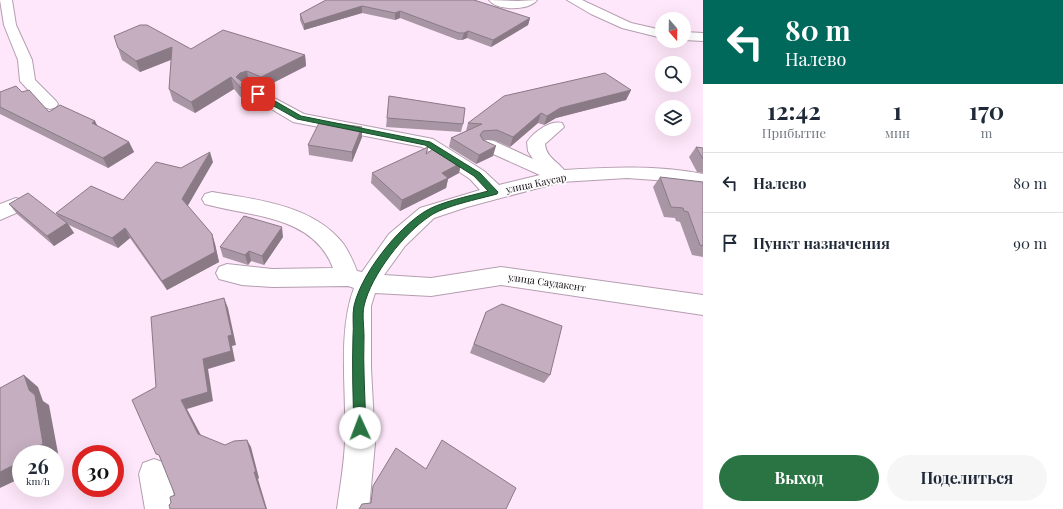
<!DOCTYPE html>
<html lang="ru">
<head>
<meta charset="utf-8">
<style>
  body { margin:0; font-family:"Playfair Display",serif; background:#f6f6f7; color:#1f2937; height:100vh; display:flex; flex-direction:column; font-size:15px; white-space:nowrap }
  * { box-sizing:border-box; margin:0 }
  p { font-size:13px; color:#747a83 }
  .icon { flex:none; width:22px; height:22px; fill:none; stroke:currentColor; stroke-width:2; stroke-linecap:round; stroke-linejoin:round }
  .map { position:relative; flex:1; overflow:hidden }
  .panel { display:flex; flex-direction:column; background:#fff; width:360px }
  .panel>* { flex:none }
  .hud { background:#00695c; color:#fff; overflow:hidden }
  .needle { width:26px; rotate:160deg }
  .fabs { position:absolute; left:655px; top:12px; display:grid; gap:8px }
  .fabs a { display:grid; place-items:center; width:36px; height:36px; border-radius:50%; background:#fff; box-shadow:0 4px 16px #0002; font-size:20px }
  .speed { position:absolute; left:12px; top:445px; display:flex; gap:8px; font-size:20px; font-weight:700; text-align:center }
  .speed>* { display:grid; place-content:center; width:52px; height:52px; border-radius:50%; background:#fff; box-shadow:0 4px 16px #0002; line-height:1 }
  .speed small { font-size:10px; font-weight:400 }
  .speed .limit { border:6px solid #d22; background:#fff; color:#111 }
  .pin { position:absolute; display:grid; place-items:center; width:34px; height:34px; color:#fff; margin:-17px; border-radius:8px; box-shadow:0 2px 6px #0006 }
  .me { position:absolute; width:44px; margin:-22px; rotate:358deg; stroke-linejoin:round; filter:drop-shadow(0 0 3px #0008) }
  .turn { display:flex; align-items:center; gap:14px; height:84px; padding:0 16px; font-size:18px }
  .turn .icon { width:52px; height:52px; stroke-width:2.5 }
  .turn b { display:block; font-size:28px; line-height:34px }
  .eta { display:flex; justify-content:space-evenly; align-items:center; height:68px; text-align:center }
  .eta b { font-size:24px; font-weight:700; line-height:28px }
  .button { display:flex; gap:8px; margin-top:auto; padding:8px 16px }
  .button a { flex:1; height:46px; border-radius:24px; background:#297442; color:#fff; font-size:16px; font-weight:700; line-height:46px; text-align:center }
  .button a+a { background:#f6f6f7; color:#1f2937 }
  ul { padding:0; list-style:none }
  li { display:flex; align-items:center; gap:12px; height:60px; padding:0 16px; border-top:1px solid #e0e1e3 }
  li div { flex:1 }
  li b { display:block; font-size:15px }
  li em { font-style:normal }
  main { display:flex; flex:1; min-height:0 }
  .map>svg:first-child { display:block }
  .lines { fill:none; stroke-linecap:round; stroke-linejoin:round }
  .street-casing { stroke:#b49eb0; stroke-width:2 }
  .street { fill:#fff; fill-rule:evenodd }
  .wall { fill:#a996a5 }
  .shaded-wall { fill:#897a86 }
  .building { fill:#c4aec0; stroke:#897a86 }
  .route { fill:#297442; stroke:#1b4b2b }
  .labels { text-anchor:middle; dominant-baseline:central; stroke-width:3.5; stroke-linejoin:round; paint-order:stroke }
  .street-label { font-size:10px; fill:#120b11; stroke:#fdfdfd }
</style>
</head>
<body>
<main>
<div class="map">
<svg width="703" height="509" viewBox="0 0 703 509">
  <rect width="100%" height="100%" fill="#fee7fa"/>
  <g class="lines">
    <defs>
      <path id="street" d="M0,0h12l4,25 16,35 3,20 21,21 2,3 -2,3 -6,2 -6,-2 -24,-26 -2,-21 -14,-35z
        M489,0l29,1 19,-1c-8,11 -40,11 -48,0z
        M567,0h15l49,23 31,7v8l-40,-10 -31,-14z
        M684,32l19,1v8l-19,-1z
        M248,84l56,30 129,25 51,32 15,14 41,-10 -58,-26 -3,-4 3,-4 6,-1 6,1 39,18 -5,-8 -1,-9c7,-10 23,-22 35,-19l2,4 -19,17c1,13 12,17 19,26 47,-3 93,-5 139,4v12l-20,-4 -56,-4 -66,4 -94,25 -33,11 -29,28 -21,29 47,3 70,-11 202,28v20l-202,-30 -70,11 -56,-3 -4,13v62l4,75 -6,66h-32c3,-22 7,-44 8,-67 2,-48 -8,-109 9,-154l-6,-2 -76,1 -30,-2 -23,-6 -3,-6 3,-6 8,-3 45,5 61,-1c-20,-53 -82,-51 -128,-64l-3,-5 3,-5 7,-2c43,7 99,13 129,49 7,8 12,20 16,30l5,1 27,-38 31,-26 60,-18 -10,-11 -48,-32 -129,-25 -50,-30 -3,-3 3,-3z
        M16,198l7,2 3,5 -3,5 -23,10v-16z
        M154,459l11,4 4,11 8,35h-32l-6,-35 4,-11z"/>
    </defs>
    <!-- street casing -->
    <use href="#street" class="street-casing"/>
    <!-- street -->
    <use href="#street" class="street"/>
  </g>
  <!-- wall -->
  <path class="wall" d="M326,0l204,18 -2,7 -37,22 -24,-9 -5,2h-4l-58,-22 -5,2 -33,-7 -58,17 -4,-10v-6z
    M118,48l73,1 114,6 1,11 -43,22 -14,-5 -5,1 3,12 -3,5 -10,-12 -39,24 -22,-12 -4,-12 2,-29 -31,12 -18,-12z
    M631,90l-5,10 -70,18 -12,7 -6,-2 -28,24 -16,-7h-11l10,16 -17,8 -27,-17 2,-9 15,-7 2,-8z
    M0,92h22l27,20 46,9 2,5 32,16 5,10 -26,16 -108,-54z
    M389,96l74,28 -2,8 -75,-5z
    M362,127v10l-10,25 -43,-7 -1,-10z
    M696,147l7,1v25l-6,-1 -8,-15z
    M428,153l33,10 -2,10 -11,6 -2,9 -46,23 -29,-28 1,-10z
    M213,162l-26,44 25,28 3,10 4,18 -52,28 -37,-52 -12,10 -49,-23 5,8 -20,13 -37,-32 -8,-10 50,13 -3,-4 67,-13 58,-32z
    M660,177l43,5v75l-11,-2 -12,-33 -4,-1 -1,-3 -11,-1 -11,-30z
    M283,237l-19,28 -13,-4 -3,4 -25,-8 -3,-10z
    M486,312l64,63 -6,8 -74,-30z"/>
  <!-- shaded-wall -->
  <path class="shaded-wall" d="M362,6v7l-58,17v-6z
    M400,11v7l-5,2v-7z
    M530,18l-2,7 -37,22 2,-7z
    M468,31l-1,7 -5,2 2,-7z
    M172,47l3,11 -35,14 -4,-11z
    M305,55l1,11 -43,22 -2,-11z
    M247,71l2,12 -7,2 -6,-8 4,-4z
    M231,77l3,12 -39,24 -4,-11z
    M245,84l2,12 -3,5 -2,-12z
    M631,90l-5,10 -70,18 -12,7 3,-9 13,-8z
    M541,113l-3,10 -28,24 3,-10z
    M95,121l5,10 -8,-8z
    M362,127v10l-10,25v-10z
    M129,142l5,10 -26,16 -5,-10z
    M496,146l-3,10 -17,8 3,-9z
    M210,152l3,10 -27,47 -4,-10z
    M461,163l-2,10 -11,6 -2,9 -46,23 2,-11 40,-27z
    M67,223l7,10 -20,13 -7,-10z
    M282,227l1,10 -19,28 -2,-9z
    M125,228l5,10 -12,10 -6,-10z
    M212,234l3,10 4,18 -52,28 -5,-9z
    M249,251l2,10 -3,4 -3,-10z
    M224,298l4,10 8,37 -4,1 3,15 -27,8 5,32 -26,8 17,32 -6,-7 -17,-34 22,-41 25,-23z
    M24,375l14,12 5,14 6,4 9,48 -3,2v-1h-31l5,-64z
    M247,440l4,7 8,31 -1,1 9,30h-1l-12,-37z
    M21,457v21l-21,10v-16z"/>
  <!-- building -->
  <path class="building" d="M326,0h148l56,18 -37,22 -25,-9 -4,2h-5l-59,-22 -5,2 -33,-7 -58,18 -4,-10z
    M140,25h7l44,24 32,-19 82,25 -44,22 -14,-6 -7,2 -4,4 9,7 -3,5 -11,-12 -40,25 -22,-13 3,-42 -36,14 -18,-13 -4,-12z
    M605,73l26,17 -71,18 -13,8 -6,-3 -28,24 -16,-7 -14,1 -3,4 3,5 13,6 -17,9 -28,-17 31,-14 -14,-1 36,-27z
    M16,86l6,6 7,-2 20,22 11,-7 35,16 -3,2 37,19 -26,16 -103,-51v-15z
    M389,96l76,12 -2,16 -76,-6z
    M320,121l42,6 -10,25 -44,-7z
    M428,147l-2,7 10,-7 25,16 -19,10 6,5 -46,22 -30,-27z
    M696,147l7,1v11z
    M210,152l-28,47 30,35 3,18 -53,29 -37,-53 -13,10 -56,-25 35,-27 32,14 33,-38 25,6z
    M660,177l43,5v64l-3,-1 -12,-33 -4,-1 -1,-3 -12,-1z
    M28,193l39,30 -20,13 -38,-32z
    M244,216l38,11 -20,29 -13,-5 -4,4 -25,-8z
    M224,298l8,37 -4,1 3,15 -28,8 5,33 -27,8 17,34 27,11 9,-4 13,-1 9,32h-2l12,37h-96l-1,-4 2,-2 -1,-6 5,-2 -16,-40 -3,-1 -24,-54 24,-13 -5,-70z
    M502,304l60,22 -12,49 -76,-31 12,-32z
    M24,375l5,15 6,5 8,49 -19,10h-3v3l-9,9 -12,6v-84z
    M442,440l74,48 -10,21h-147l3,-5 9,-1 2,-17 23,-38 30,21z"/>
  <!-- route -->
  <path class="route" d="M256,93h5l40,23 129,26 50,31 18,19 -1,2c-18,5 -53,12 -67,22 -26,17 -59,59 -66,90 -2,9 0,21 0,30 -1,31 1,61 2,92l-2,4 -4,2 -4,-2 -2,-4c-1,-31 -2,-61 -1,-92 1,-9 -1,-21 1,-30 7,-32 43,-77 70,-94 15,-10 46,-16 64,-21l-14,-15 -49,-31 -128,-26 -41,-23z"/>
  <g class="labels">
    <!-- street labels -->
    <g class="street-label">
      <text transform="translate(536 183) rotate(-12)">улица Каусар</text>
      <text transform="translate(547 282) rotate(8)">улица Саудакент</text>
    </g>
  </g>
</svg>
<div class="fabs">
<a><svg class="needle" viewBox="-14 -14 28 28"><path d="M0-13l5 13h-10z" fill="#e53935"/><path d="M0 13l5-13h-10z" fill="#747a83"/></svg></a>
<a><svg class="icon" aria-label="search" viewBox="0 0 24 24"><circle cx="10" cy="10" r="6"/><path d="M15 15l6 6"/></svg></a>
<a><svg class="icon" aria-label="layers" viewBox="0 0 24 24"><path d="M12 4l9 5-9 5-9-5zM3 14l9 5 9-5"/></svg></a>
</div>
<div class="speed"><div>26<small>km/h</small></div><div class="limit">30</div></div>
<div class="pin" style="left:258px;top:94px;background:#d93025"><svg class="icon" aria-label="arrive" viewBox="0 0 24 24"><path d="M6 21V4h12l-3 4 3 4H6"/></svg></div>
<svg class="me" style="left:360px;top:428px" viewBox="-20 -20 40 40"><circle r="19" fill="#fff"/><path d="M0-13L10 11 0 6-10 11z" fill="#297442"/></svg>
</div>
<section class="panel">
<div class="hud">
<div class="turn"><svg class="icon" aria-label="left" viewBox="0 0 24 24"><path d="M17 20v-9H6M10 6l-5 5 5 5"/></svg><div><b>80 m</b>Налево</div></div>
</div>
<div class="eta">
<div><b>12:42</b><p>Прибытие</p></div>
<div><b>1</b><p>мин</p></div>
<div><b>170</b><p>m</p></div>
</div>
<ul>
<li><svg class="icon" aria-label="left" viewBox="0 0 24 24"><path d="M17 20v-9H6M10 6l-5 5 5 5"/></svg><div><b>Налево</b></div><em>80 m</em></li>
<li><svg class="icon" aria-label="arrive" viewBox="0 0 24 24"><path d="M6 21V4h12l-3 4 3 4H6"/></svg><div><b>Пункт назначения</b></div><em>90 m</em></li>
</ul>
<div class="button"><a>Выход</a><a>Поделиться</a></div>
</section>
</main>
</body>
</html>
